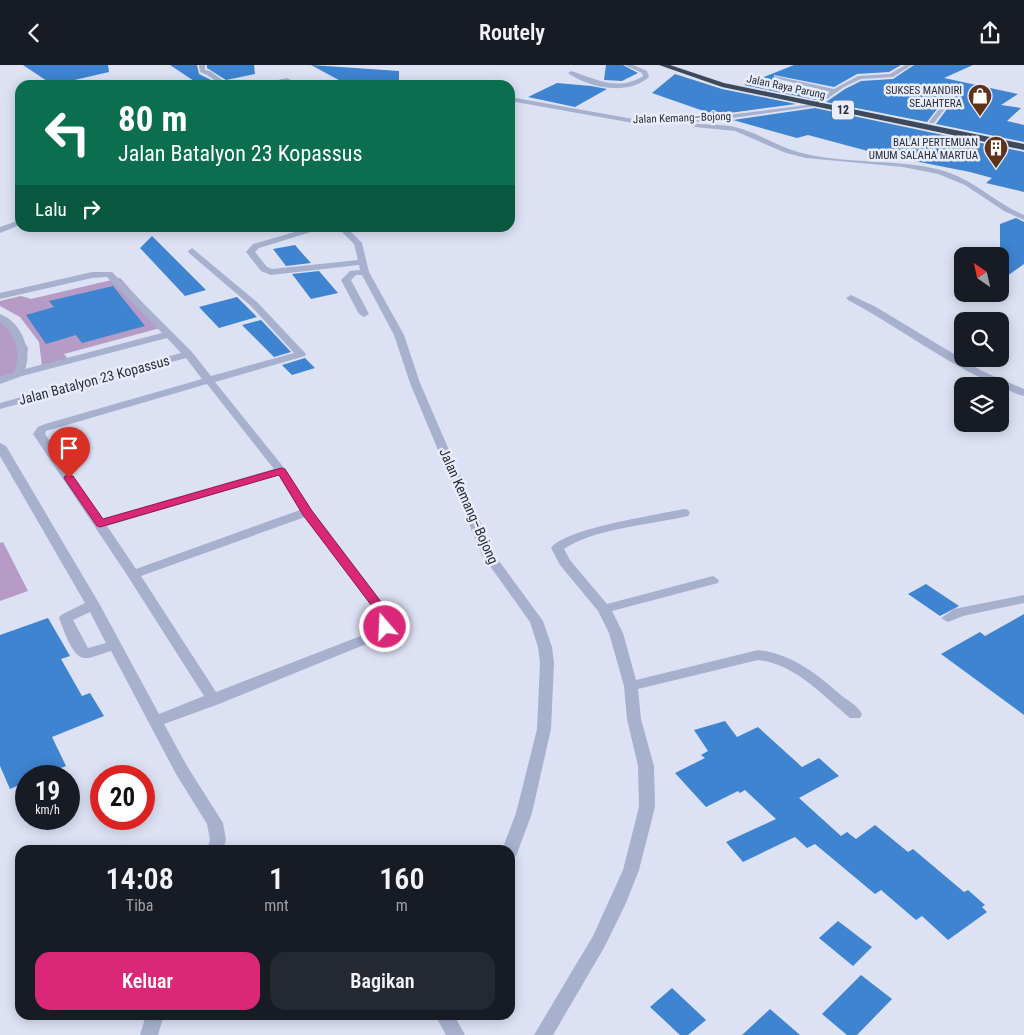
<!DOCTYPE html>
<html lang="id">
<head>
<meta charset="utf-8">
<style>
  body { margin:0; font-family:"Roboto Condensed",sans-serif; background:#242831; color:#f1f3f6; height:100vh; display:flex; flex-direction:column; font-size:19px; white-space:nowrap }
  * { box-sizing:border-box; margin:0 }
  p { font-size:16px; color:#9ea1a6 }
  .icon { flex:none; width:28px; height:28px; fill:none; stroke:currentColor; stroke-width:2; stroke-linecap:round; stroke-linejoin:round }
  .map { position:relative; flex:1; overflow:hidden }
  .panel { position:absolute; left:15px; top:780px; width:500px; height:175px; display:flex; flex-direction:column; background:#171b24; border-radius:15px; box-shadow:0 2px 12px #0003 }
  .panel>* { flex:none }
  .banner { position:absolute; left:15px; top:15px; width:500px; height:152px; border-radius:15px; box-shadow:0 2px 12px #0003; background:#0b6e4f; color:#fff; overflow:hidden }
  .needle { width:32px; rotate:326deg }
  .fabs { position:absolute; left:954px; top:182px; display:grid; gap:10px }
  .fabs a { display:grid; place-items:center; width:55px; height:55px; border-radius:10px; background:#171b24; box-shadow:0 2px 12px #0003; font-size:25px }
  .speed { position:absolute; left:15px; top:700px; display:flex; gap:10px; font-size:25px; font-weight:700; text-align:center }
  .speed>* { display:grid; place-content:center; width:65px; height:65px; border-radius:50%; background:#171b24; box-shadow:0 2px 12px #0003; line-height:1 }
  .speed small { font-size:12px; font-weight:400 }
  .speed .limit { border:8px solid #d22; background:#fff; color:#111 }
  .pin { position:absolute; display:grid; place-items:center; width:42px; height:42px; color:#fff; margin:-51px -21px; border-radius:50% 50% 50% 0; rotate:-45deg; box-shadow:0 0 5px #0007 }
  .pin .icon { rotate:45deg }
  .me { position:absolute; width:55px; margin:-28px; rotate:341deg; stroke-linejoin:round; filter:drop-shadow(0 0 4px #0008) }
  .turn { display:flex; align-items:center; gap:18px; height:105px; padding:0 20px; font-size:22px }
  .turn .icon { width:65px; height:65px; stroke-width:2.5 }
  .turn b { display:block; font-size:35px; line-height:42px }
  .then { display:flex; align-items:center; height:48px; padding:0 20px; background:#0003; gap:10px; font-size:19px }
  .eta { display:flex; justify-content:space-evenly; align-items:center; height:85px; text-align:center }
  .eta b { font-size:30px; font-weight:600; line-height:35px }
  .button { display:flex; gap:10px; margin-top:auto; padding:10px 20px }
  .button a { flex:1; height:58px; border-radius:15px; background:#db2777; color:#fff; font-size:20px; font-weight:600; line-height:58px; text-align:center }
  .button a+a { background:#242831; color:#f1f3f6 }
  header { display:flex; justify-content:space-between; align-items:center; height:65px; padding:0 20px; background:#171b24; font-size:22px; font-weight:600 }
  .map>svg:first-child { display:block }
  .green { fill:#b59bc5 }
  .building { fill:#3e84d0 }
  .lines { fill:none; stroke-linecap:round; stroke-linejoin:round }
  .minor { fill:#a7b1ce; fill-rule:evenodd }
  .highway { fill:#3e4a5b; fill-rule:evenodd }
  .route { fill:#db2777; stroke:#8e194d }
  .labels { text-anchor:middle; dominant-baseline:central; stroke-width:5; stroke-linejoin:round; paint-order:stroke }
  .far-street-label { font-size:11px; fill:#282f39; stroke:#e9ecfb }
  .far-poi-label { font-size:11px; fill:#282f39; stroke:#e9ecfb; text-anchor:end }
  .shield { fill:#e9ecfb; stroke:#626873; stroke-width:1 }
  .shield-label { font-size:12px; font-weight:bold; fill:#282f39 }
  .street-label { font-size:14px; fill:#282f39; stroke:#e9ecfb }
</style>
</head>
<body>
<header><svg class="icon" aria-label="back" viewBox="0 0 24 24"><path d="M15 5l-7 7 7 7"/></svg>Routely<svg class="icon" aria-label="share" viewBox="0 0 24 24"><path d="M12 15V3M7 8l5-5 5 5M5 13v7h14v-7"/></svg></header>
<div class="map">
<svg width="1024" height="970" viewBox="0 0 1024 970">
  <rect width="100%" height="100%" fill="#dce1f4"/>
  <!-- green -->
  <path class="green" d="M120,213l44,49 -100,27 4,5 -26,7 -3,-24 -19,-25 -20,-11v-5l21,-5 10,3z
    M0,252l9,5 19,26 -3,22 -25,7z
    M3,477l25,49 -28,10v-58z"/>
  <!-- building -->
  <path class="building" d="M23,0h85l1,7 -56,13z
    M170,0h27l2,9 16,8 -15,3z
    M207,0h47l1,9 -29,6 -19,-12z
    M311,0l88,6v14h-51z
    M606,0h17l15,8 -16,8 -18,-1z
    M794,0h107l-12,7 -32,2 -23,13 -60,-12 1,5 51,13 -10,7 -72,-15z
    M914,0h59l-29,13 74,16 -17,11 20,3 -14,13 17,4v17l-88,-18 19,-26 -1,-3h-6l-21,27 -101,-20 19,-13 16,-8 32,-2z
    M675,9l47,15 74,15 -81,11 -63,-22z
    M557,18l34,3 16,3 -32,18 -47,-10z
    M815,43l209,44v40l-38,-9 6,-5 -22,-6 -91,-18 -71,-19 -11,3 -64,-18z
    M1016,153l8,4v42l-24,17v-57z
    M152,171l54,54 -21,6 -45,-48z
    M295,180l6,7 10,11 -25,3 -13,-17z
    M319,206l19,22 -27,6 -19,-25z
    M113,221l32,40 -63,17 -6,-8 -30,9 -20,-29 28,-8 -5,-6z
    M237,232l20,20 -38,11 -20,-21z
    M261,255l30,32 -17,5 -32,-32z
    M305,293l10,10 -23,7 -10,-10z
    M926,519l33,22 -19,10 -32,-22z
    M1024,549v101l-83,-61 39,-22 5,4z
    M48,553l22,38 -9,3 21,37 8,-3 14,23 -52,21 14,29 -26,10h-14v6l-16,7 -10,-23v-131z
    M725,656l12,16 21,-10 44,40 17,-9 20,18 -40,22 42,38 6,-4 9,7 19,-14 33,27 5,-3 51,43 4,-2 17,15 -3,2 5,5 -39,28 -26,-24 -6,4 -35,-30 -6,4 -60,-50 -8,4 -12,-11 -52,25 -17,-20 50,-23 -31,-29 -5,3 -2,-2 -32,16 -31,-34 30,-15 -4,-3 7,-4 -14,-21z
    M838,856l34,26 -19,19 -34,-28z
    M861,910l31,24 -35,36h-10l-25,-21z
    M672,923l34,32 -18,15h-8l-30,-28z
    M770,944l30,26h-58z"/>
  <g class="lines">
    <!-- minor -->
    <path class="minor" d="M199,0h6v5l5,1 19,14c-12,0 -18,-10 -29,-13z
      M625,0h8l14,6 2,6c-21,19 -60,11 -81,-4l3,-2c25,8 47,21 72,5l-1,-3z
      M905,0h7l-19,12 -32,2 -17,8 -27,19 -105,15 -73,3 -129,-23v-4l129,23 73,-3 95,-12 6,-1 17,-12 -55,-14v-2l59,13 24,-13 32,-2z
      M287,13l13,7h-8l-6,-3 -31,3z
      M949,31l5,1 -20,26h-4l-1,-1z
      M697,59c15,1 31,0 45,5 19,6 37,18 56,23 47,13 96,6 143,18 32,9 53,32 83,45v5l-20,-9 -39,-26 -27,-11 -35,-7 -97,-9 -20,-5 -51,-22 -40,-4v-2z
      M20,155v5l-20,8v-6z
      M312,162h15l-68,21 -4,4 12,15 5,2 86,-9 -4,-16 -17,-17h9l16,16 7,29 35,63 16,48 74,171 49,67 9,26 2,16 -3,66 -19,84 -14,38 -2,5 -6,2v-8h-8l14,-37 21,-84 3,-66 -2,-16 -8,-25 -48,-67 -72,-172 -16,-48 -32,-60h-6l-5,5 18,34 -5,3 -5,-3 -18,-34 9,-9 10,-1 -1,-5 -88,10 -10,-4 -15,-19 7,-8z
      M192,183l65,54 49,52 -1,2 -90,26 70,87 27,41 82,108 -2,8 -11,12 -162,66 -55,20 23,42 36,57 3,17 -3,10h-16l3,-10 -3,-16 -31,-50 -65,-123c-8,2 -20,8 -27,7 -12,-1 -21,-30 -25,-40l2,-3 24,-12 -85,-147v-13l6,3 94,159 59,109 45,-18 -77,-121 -94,-141 5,-7 7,-3 157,-45 -16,-21 -186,51v-6l181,-50 -14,-15 -145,38 -22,8v-7l14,-5c8,-19 2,-37 -14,-50v-8c20,7 33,36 25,55l137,-36 -55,-56 -15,1 -92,21v-6l92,-21h20l80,80 19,24 83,-23 -43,-47 -62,-53 -1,-2zM207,319l67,85 -172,50 -57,-85 1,-3zM278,410l22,35 -164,59 -29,-43zM305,452l75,101v4l-9,10 -155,60 -75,-116zM90,547l16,31 -18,5 -15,-28z
      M851,230l25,12 106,64 42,18v7c-9,-2 -18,-7 -25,-10 -53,-22 -100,-59 -151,-86l-2,-2z
      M684,444l4,1 2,3 -2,3c-34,8 -96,13 -124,33l6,11 37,44 106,-28 6,4 -1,3 -106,28 11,22 13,47 122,-30c34,4 59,24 84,46 7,5 16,10 20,18l-2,4h-10c-28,-23 -55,-54 -92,-58l-120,29 3,30 13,47 1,41 -16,63 -13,33 -21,43 -52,89h-19l59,-99 30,-66 16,-63 -1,-41 -11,-47 -3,-33 -15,-53 -11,-22 -38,-46 -9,-17c15,-20 106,-33 133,-39z
      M1024,530v8l-61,13 -15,6 -7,-4 13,-9z
      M146,950h18l-6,20h-18z
      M435,950h19l11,20h-19z"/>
    <!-- highway -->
    <path class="highway" d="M659,0h11l54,18 300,61v6l-302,-63z"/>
  </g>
  <!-- route -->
  <path class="route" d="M281,403l4,1 27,42 79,104 2,3 -3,12h-9l-2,-3 2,-9 -78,-103 -24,-40 -179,52 -3,-1 -33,-48 1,-2h8l30,43z"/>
  <!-- icons -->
  <defs>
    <symbol id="shop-pin" viewBox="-11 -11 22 30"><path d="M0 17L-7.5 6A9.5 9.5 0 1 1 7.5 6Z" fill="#5f321a" stroke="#e9ecfb"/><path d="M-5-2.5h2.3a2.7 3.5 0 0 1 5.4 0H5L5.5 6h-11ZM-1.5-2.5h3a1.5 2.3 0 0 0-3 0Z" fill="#fff"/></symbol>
    <symbol id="building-pin" viewBox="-11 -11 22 30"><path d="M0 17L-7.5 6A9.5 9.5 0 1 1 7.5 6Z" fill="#5f321a" stroke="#e9ecfb"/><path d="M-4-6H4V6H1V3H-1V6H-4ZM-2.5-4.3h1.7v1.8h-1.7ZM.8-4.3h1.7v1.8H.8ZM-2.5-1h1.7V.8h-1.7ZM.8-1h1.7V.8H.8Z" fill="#fff"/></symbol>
  </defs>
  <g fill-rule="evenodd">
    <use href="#shop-pin" x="966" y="17" width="28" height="38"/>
    <use href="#building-pin" x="982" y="69" width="28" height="38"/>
  </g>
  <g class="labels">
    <!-- far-street labels -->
    <g class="far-street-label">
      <text transform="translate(786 22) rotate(12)">Jalan Raya Parung</text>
      <text transform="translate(682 53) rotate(-2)">Jalan Kemang–Bojong</text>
    </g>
    <!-- far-poi labels -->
    <g class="far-poi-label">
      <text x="962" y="25">SUKSES MANDIRI<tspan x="962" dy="13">SEJAHTERA</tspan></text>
      <text x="978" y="77">BALAI PERTEMUAN<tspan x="978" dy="13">UMUM SALAHA MARTUA</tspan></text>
    </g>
    <!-- shield labels -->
    <rect class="shield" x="832" y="35.5" width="22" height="19" rx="4"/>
    <g class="shield-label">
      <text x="843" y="45">12</text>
    </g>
    <!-- street labels -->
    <g class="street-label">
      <text transform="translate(94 315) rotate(-15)">Jalan Batalyon 23 Kopassus</text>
      <text transform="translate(469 441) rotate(66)">Jalan Kemang–Bojong</text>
    </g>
  </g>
</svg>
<div class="fabs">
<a><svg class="needle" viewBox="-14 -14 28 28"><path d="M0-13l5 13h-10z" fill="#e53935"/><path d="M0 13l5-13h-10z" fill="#9ea1a6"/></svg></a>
<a><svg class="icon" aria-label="search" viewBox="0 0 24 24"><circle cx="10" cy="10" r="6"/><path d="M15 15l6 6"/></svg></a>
<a><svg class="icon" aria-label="layers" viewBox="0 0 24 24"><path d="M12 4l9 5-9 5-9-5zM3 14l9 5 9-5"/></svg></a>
</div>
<div class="speed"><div>19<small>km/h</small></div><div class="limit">20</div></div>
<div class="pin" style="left:69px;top:413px;background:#d93025"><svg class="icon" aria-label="arrive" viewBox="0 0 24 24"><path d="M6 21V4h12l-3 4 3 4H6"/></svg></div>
<svg class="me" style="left:385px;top:562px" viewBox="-20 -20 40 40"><circle r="17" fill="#db2777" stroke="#fff" stroke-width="3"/><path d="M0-11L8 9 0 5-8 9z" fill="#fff"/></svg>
<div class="banner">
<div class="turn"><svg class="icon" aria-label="left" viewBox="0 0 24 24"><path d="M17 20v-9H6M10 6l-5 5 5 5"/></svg><div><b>80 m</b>Jalan Batalyon 23 Kopassus</div></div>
<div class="then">Lalu<svg class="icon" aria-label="right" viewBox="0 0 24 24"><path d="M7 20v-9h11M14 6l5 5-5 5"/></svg></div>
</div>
<section class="panel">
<div class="eta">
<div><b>14:08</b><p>Tiba</p></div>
<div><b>1</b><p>mnt</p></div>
<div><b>160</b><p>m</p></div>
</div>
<div class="button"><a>Keluar</a><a>Bagikan</a></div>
</section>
</div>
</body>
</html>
